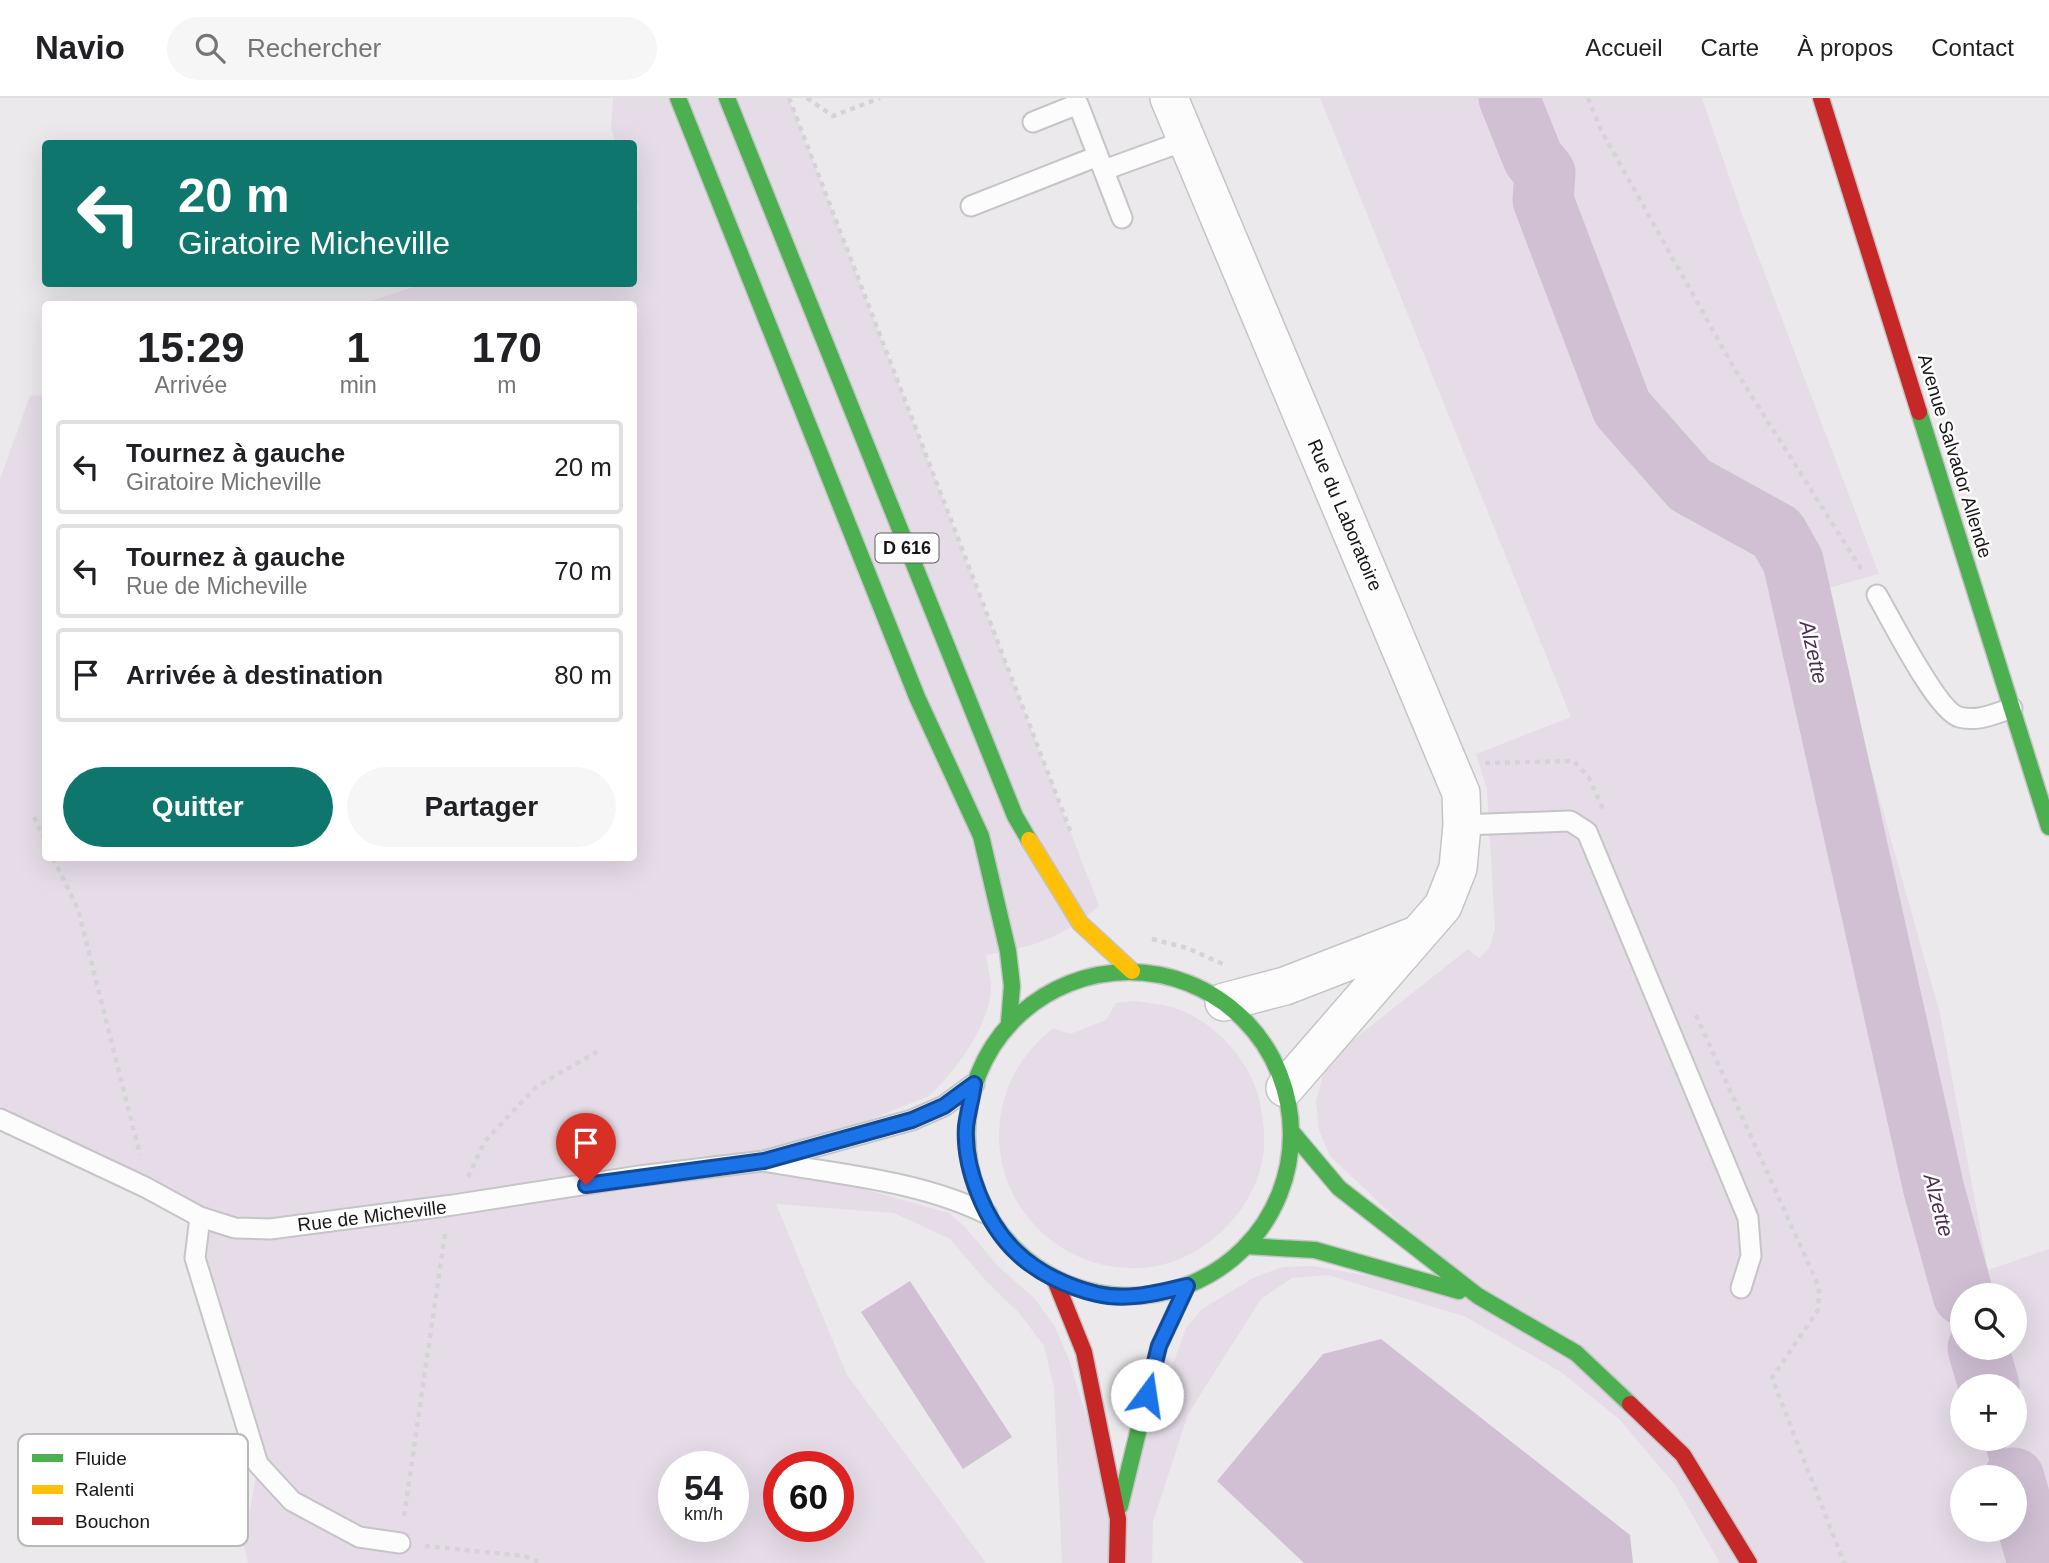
<!DOCTYPE html>
<html lang="fr">
<head>
<meta charset="utf-8">
<style>
  body { margin:0; font-family:Helvetica,sans-serif; background:#f6f6f6; color:#202124; height:100vh; display:flex; flex-direction:column; font-size:26px; white-space:nowrap }
  * { box-sizing:border-box; margin:0 }
  p { font-size:23px; color:#757577 }
  .icon { flex:none; width:38px; height:38px; fill:none; stroke:currentColor; stroke-width:2; stroke-linecap:round; stroke-linejoin:round }
  .map { position:relative; flex:1; overflow:hidden }
  .panel { position:absolute; left:42px; top:203px; width:595px; height:560px; display:flex; flex-direction:column; background:#fff; border-radius:7px; box-shadow:0 7px 28px #0002 }
  .panel>* { flex:none }
  .guide { position:absolute; left:42px; top:42px; width:595px; height:147px; border-radius:7px; box-shadow:0 7px 28px #0002; background:#0f766e; color:#fff; overflow:hidden }
  .controls { position:absolute; left:1950px; top:1185px; display:grid; gap:14px }
  .controls a { display:grid; place-items:center; width:77px; height:77px; border-radius:50%; background:#fff; box-shadow:0 7px 28px #0002; font-size:35px }
  .speed { position:absolute; left:658px; top:1353px; display:flex; gap:14px; font-size:35px; font-weight:700; text-align:center }
  .speed>* { display:grid; place-content:center; width:91px; height:91px; border-radius:50%; background:#fff; box-shadow:0 7px 28px #0002; line-height:1 }
  .speed small { font-size:18px; font-weight:400 }
  .speed .limit { border:10px solid #d22; background:#fff; color:#111 }
  .pin { position:absolute; display:grid; place-items:center; width:60px; height:60px; color:#fff; margin:-72px -30px; border-radius:50% 50% 50% 0; rotate:-45deg; box-shadow:0 0 7px #0007 }
  .pin .icon { rotate:45deg }
  .me { position:absolute; width:77px; margin:-38px; rotate:14deg; stroke-linejoin:round; filter:drop-shadow(0 0 5px #0008) }
  .turn { display:flex; align-items:center; gap:24px; height:147px; padding:0 21px; font-size:32px }
  .turn .icon { width:91px; height:91px; stroke-width:2.5 }
  .turn b { display:block; font-size:49px; line-height:60px }
  .eta { display:flex; justify-content:space-evenly; align-items:center; height:119px; text-align:center }
  .eta b { font-size:42px; font-weight:600; line-height:49px }
  .button { display:flex; gap:14px; margin-top:auto; padding:14px 21px }
  .button a { flex:1; height:80px; border-radius:42px; background:#0f766e; color:#fff; font-size:28px; font-weight:600; line-height:80px; text-align:center }
  .button a+a { background:#f6f6f6; color:#202124 }
  ul { padding:0; list-style:none }
  li { display:flex; align-items:center; gap:21px; height:94px; margin:0 14px 10px; padding:0 7px; border:4px solid #e0e0e0; border-radius:7px }
  li div { flex:1 }
  li b { display:block; font-size:26px }
  li em { font-style:normal }
  header { display:flex; align-items:center; gap:42px; box-sizing:border-box; height:98px; padding:0 35px; background:#fff; border-bottom:2px solid #e0e0e0 }
  header strong { font-size:33px }
  nav { display:flex; gap:38px; margin-inline-start:auto; font-size:24px }
  .search { width:490px; height:63px; background:#f6f6f6; display:flex; align-items:center; gap:18px; box-sizing:border-box; padding:0 24px; border-radius:38px; color:#757577; font-size:26px }
  .map>svg:first-child { display:block }
  .green { fill:#e5dce7; fill-rule:evenodd }
  .water { fill:#d1c0d4 }
  .lines { fill:none; stroke-linecap:round; stroke-linejoin:round }
  .river { stroke:#d1c0d4; stroke-width:61 }
  .lane-casing { stroke:#c5c4c6; stroke-width:23 }
  .street-casing { stroke:#c5c4c6; stroke-width:40 }
  .fast-casing { stroke:#c5c4c6; stroke-width:19 }
  .slow-casing { stroke:#c5c4c6; stroke-width:19 }
  .jam-casing { stroke:#c5c4c6; stroke-width:19 }
  .path { stroke:#d5d4d5; stroke-width:4.5; stroke-dasharray:5 5; stroke-linecap:butt }
  .lane { stroke:#fcfcfc; stroke-width:19 }
  .street { stroke:#fcfcfc; stroke-width:37 }
  .fast { stroke:#4caf50; stroke-width:16 }
  .slow { stroke:#ffc107; stroke-width:16 }
  .jam { stroke:#c62828; stroke-width:16 }
  .route-casing { stroke:#114b97; stroke-width:18 }
  .route { stroke:#1a73e8; stroke-width:12 }
  .labels { text-anchor:middle; dominant-baseline:central; stroke-width:5; stroke-linejoin:round; paint-order:stroke }
  .shield { fill:#fff; stroke:#5d5c5d; stroke-width:2 }
  .shield-label { font-size:18px; font-weight:bold; fill:#181618 }
  .street-label { font-size:19px; fill:#181618; stroke:#fff }
  .water-label { font-size:21px; font-style:italic; fill:#4d2d53; stroke:#fff }
  .key { fill:#fff; stroke:#bab9ba; stroke-width:2 }
  .key-label { font-size:19px; fill:#181618 }
</style>
</head>
<body>
<header>
<strong>Navio</strong>
<div class="search"><svg class="icon" aria-label="search" viewBox="0 0 24 24"><circle cx="10" cy="10" r="6"/><path d="M15 15l6 6"/></svg>Rechercher</div>
<nav><a>Accueil</a><a>Carte</a><a>À propos</a><a>Contact</a></nav>
</header>
<div class="map">
<svg width="2049" height="1465" viewBox="0 0 2049 1465">
  <rect width="100%" height="100%" fill="#ebe9eb"/>
  <!-- green -->
  <path class="green" d="M613,0h176l310,808c-37,32 -66,41 -113,49 1,10 5,22 5,33 -1,37 -36,84 -62,108l-164,65 184,52 16,14 32,38 38,34 20,28 13,30 50,161 68,-190 16,-19 53,-32 28,-10 30,-1 164,29 -147,-139 -11,-26 -3,-28 7,-27 15,-23 130,-103 11,9 10,-10 6,-19 -8,-140 -11,-35 95,-37 -251,-619h382l40,116 137,360 -58,16 119,424 48,256 61,-21v314h-11l-35,-124 11,-1v-52h-25l-11,-38h36v-53h-51l-29,-105 -68,-307 51,308 52,195h-7v52l21,1 11,38h-32v53h45l9,33h-296l-45,-78 -55,-65 -59,-48 -95,-55 -138,-42 -36,3 -31,21 -73,115 -35,108 -1,41h-90l-8,-175 -10,-42 -24,-32 -34,-33 -36,-42 -56,-26 -118,-9 71,171 139,188h-738l-4,-17 14,-82 -63,-206 5,-41 -200,-98v-640l30,-83 15,-1 1,463h588v-554h-272l61,-20h211v-73l5,-2 -5,-15v-50l-18,-1 -5,-15zM674,1368h59v60h-59zM779,1368h59v60h-59z
    M1135,903c12,2 25,3 37,6 39,12 75,49 86,88 5,20 8,41 5,62 -11,63 -72,115 -136,111 -72,-3 -130,-64 -128,-136 2,-43 21,-77 54,-104l17,6 36,-14 10,-17z"/>
  <!-- water -->
  <path class="water" d="M1862,766l72,326 29,105 -1,53h16l11,38h-20l-52,-195z
    M910,1183l102,156 -49,32 -102,-157z
    M1381,1241l249,196 3,28h-329l-87,-82 106,-127z
    M1983,1341h20l11,38h-20z
    M2014,1380l24,85h-22l-9,-33h7z"/>
  <g class="lines">
    <!-- river -->
    <path class="river" d="M1509,0l24,60 12,15 -2,27 79,208 68,77 87,48 16,28 141,629 29,105
      M1978,1250l11,38
      M2014,1380l24,85"/>
    <defs>
      <path id="lane" d="M1033,24l45,-18 44,114
        M1104,72l83,-30
        M971,108l127,-50
        M1877,497c14,24 60,116 82,122 19,5 35,-3 53,-9
        M1462,727l108,-4 17,11 161,386 3,38 -10,32
        M0,1021l145,68 55,30 35,11 35,1 183,-24 186,-29 125,-15 148,-41 32,-14 30,-22
        M769,1064c73,13 151,19 218,52
        M200,1119l-5,41 63,206 34,37 67,36 41,6"/>
      <path id="street" d="M1169,0l292,695 1,32 -4,43 -15,38 -158,182
        M1224,904l61,-16 129,-50"/>
      <path id="fast" d="M678,0l239,599 64,139 27,115 4,35 -3,37
        M727,0l288,718 14,24
        M1919,314l130,415
        M967 1036a162 162 0 1 1 324 0a162 162 0 1 1-324 0Z
        M1291,1033l48,57 139,108 98,57 54,51
        M1246,1148l69,4 144,41
        M1120,1408l39,-160 28,-60"/>
      <path id="slow" d="M1029,742l51,83 52,48"/>
      <path id="jam" d="M1821,0l98,314
        M1055,1182l29,72 34,167 -1,44
        M1630,1306l53,51 66,108"/>
    </defs>
    <!-- lane casing -->
    <use href="#lane" class="lane-casing"/>
    <!-- street casing -->
    <use href="#street" class="street-casing"/>
    <!-- fast casing -->
    <use href="#fast" class="fast-casing"/>
    <!-- slow casing -->
    <use href="#slow" class="slow-casing"/>
    <!-- jam casing -->
    <use href="#jam" class="jam-casing"/>
    <!-- path -->
    <path class="path" d="M789,0l282,735
      M807,0l26,18 47,-18
      M1588,0l13,32 133,238 129,204
      M1485,665l89,-2 15,17 14,31
      M34,719l12,25
      M53,760l25,51 62,246
      M1152,841l35,9 36,16
      M1696,917l123,272 -1,23 -46,68 72,185
      M468,1079l17,-36 51,-54 64,-37
      M404,1418l41,-282
      M425,1448l99,10 17,7"/>
    <!-- lane -->
    <use href="#lane" class="lane"/>
    <!-- street -->
    <use href="#street" class="street"/>
    <!-- fast -->
    <use href="#fast" class="fast"/>
    <!-- slow -->
    <use href="#slow" class="slow"/>
    <!-- jam -->
    <use href="#jam" class="jam"/>
  </g>
  <g class="lines">
    <defs>
      <path id="route" d="M586,1087l178,-24 148,-41 32,-14 30,-22c-2,14 -6,28 -8,42 -3,42 20,98 51,127 21,20 51,34 80,41 30,7 60,-1 90,-8l-28,60 -12,49"/>
    </defs>
    <!-- route casing -->
    <use href="#route" class="route-casing"/>
    <!-- route -->
    <use href="#route" class="route"/>
  </g>
  <g class="labels">
    <!-- shield labels -->
    <rect class="shield" x="875.5" y="435.5" width="63" height="29" rx="5"/>
    <g class="shield-label">
      <text x="907" y="450">D 616</text>
    </g>
    <!-- street labels -->
    <g class="street-label">
      <text transform="translate(1955 358) rotate(73)">Avenue Salvador Allende</text>
      <text transform="translate(1345 417) rotate(67)">Rue du Laboratoire</text>
      <text transform="translate(372 1118) rotate(-7)">Rue de Micheville</text>
    </g>
    <!-- water labels -->
    <g class="water-label">
      <text transform="translate(1814 554) rotate(77)">Alzette</text>
      <text transform="translate(1939 1107) rotate(75)">Alzette</text>
    </g>
  </g>
  <!-- legend -->
  <rect x="18" y="1336" width="230" height="112" rx="10" class="key"/>
  <rect x="32" y="1356" width="31" height="8" fill="#4caf50"/>
  <rect x="32" y="1387" width="31" height="9" fill="#ffc107"/>
  <rect x="32" y="1419" width="31" height="8" fill="#c62828"/>
  <g class="key-label">
    <text x="75" y="1367">Fluide</text>
    <text x="75" y="1398">Ralenti</text>
    <text x="75" y="1430">Bouchon</text>
  </g>
</svg>
<div class="controls">
<a><svg class="icon" aria-label="search" viewBox="0 0 24 24"><circle cx="10" cy="10" r="6"/><path d="M15 15l6 6"/></svg></a>
<a>+</a>
<a>−</a>
</div>
<div class="speed"><div>54<small>km/h</small></div><div class="limit">60</div></div>
<div class="pin" style="left:586px;top:1087px;background:#d93025"><svg class="icon" aria-label="arrive" viewBox="0 0 24 24"><path d="M6 21V4h12l-3 4 3 4H6"/></svg></div>
<svg class="me" style="left:1147px;top:1297px" viewBox="-20 -20 40 40"><circle r="19" fill="#fff"/><path d="M0-13L10 11 0 6-10 11z" fill="#1a73e8"/></svg>
<div class="guide">
<div class="turn"><svg class="icon" aria-label="left" viewBox="0 0 24 24"><path d="M17 20v-9H6M10 6l-5 5 5 5"/></svg><div><b>20 m</b>Giratoire Micheville</div></div>
</div>
<section class="panel">
<div class="eta">
<div><b>15:29</b><p>Arrivée</p></div>
<div><b>1</b><p>min</p></div>
<div><b>170</b><p>m</p></div>
</div>
<ul>
<li><svg class="icon" aria-label="left" viewBox="0 0 24 24"><path d="M17 20v-9H6M10 6l-5 5 5 5"/></svg><div><b>Tournez à gauche</b><p>Giratoire Micheville</p></div><em>20 m</em></li>
<li><svg class="icon" aria-label="left" viewBox="0 0 24 24"><path d="M17 20v-9H6M10 6l-5 5 5 5"/></svg><div><b>Tournez à gauche</b><p>Rue de Micheville</p></div><em>70 m</em></li>
<li><svg class="icon" aria-label="arrive" viewBox="0 0 24 24"><path d="M6 21V4h12l-3 4 3 4H6"/></svg><div><b>Arrivée à destination</b></div><em>80 m</em></li>
</ul>
<div class="button"><a>Quitter</a><a>Partager</a></div>
</section>
</div>
</body>
</html>
